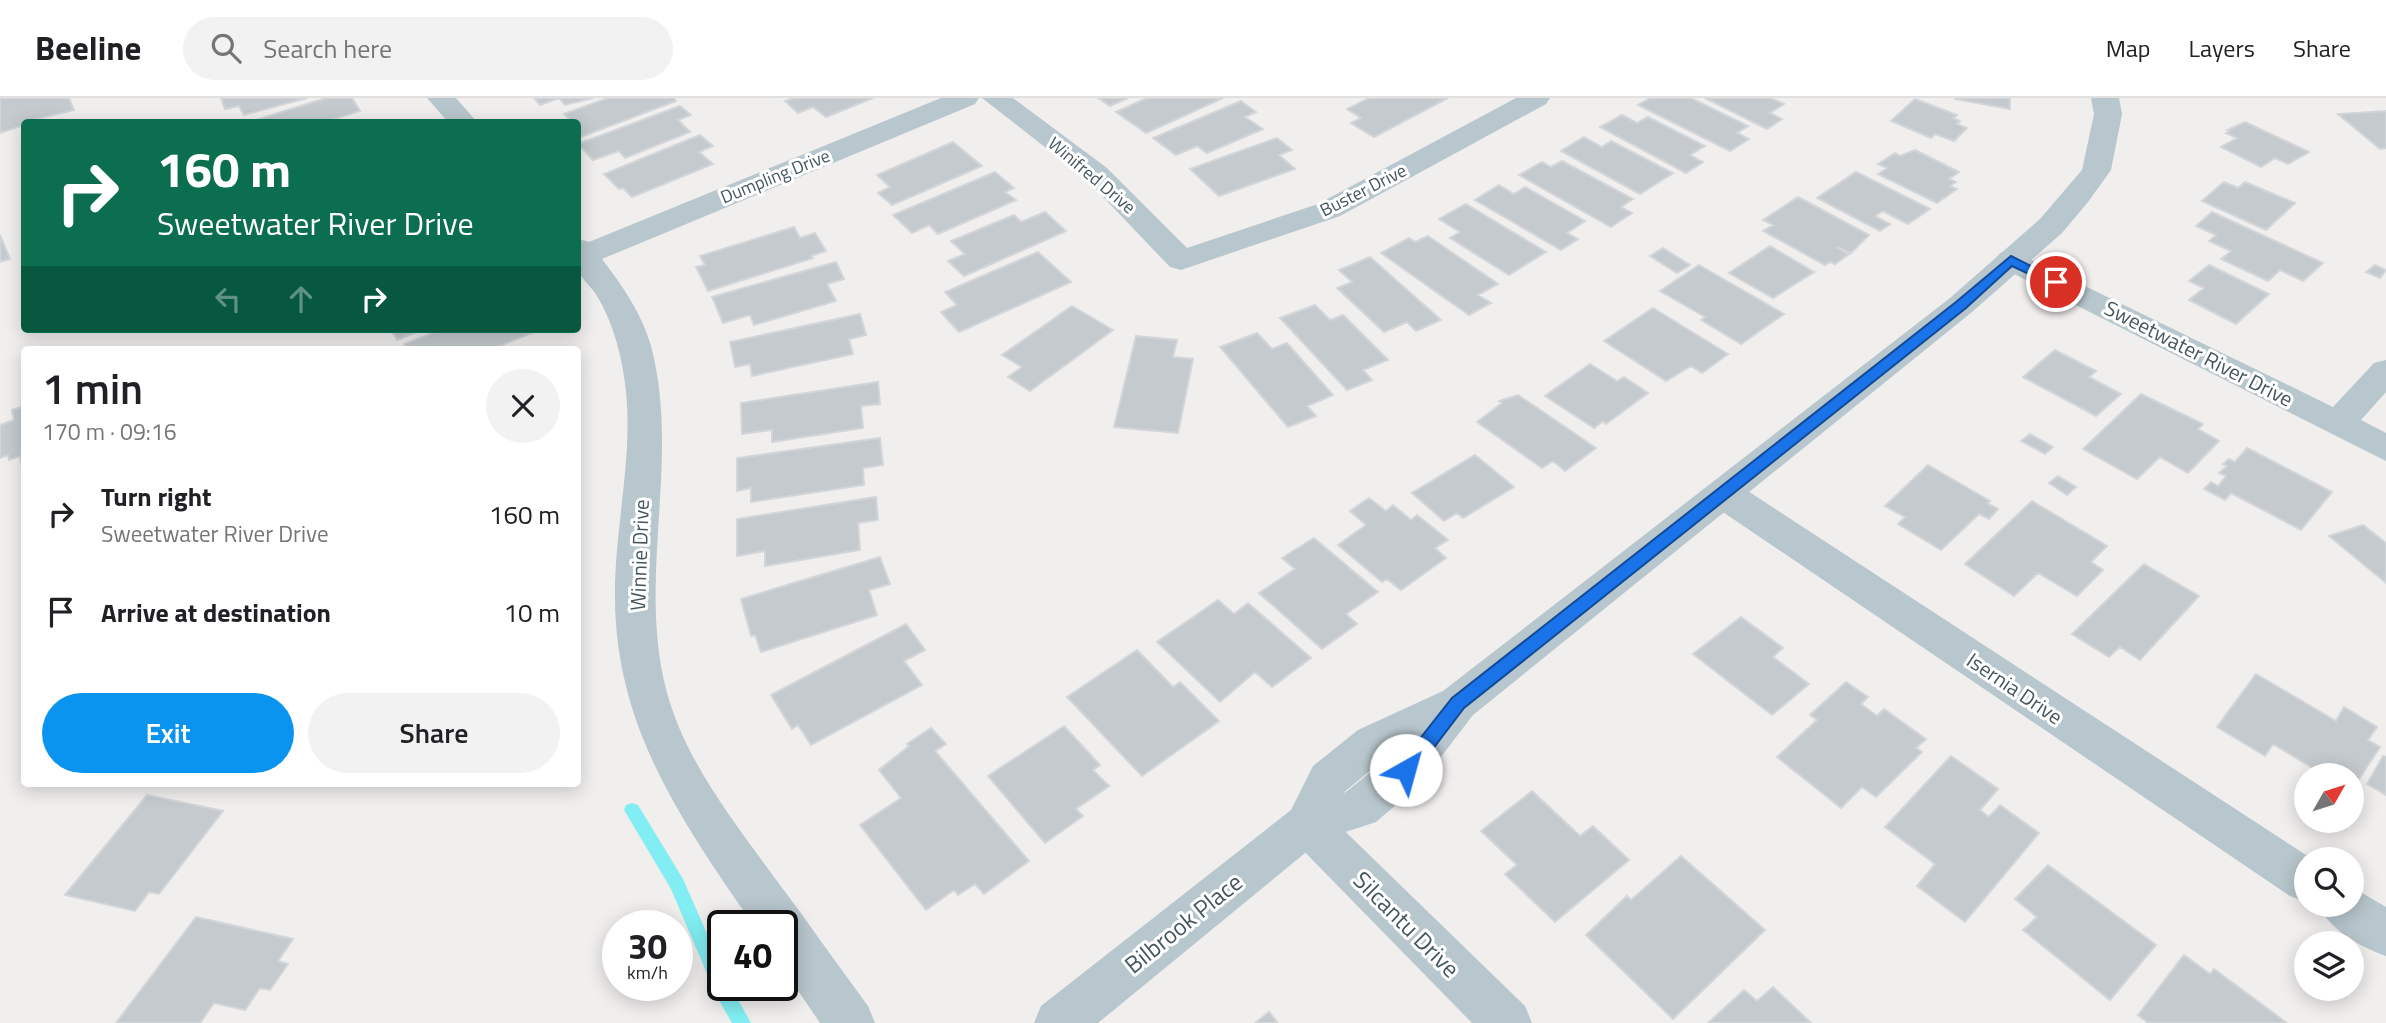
<!DOCTYPE html>
<html lang="en">
<head>
<meta charset="utf-8">
<style>
  body { margin:0; font-family:"Titillium Web",sans-serif; background:#f2f2f2; color:#202124; height:100vh; display:flex; flex-direction:column; font-size:26px; white-space:nowrap }
  * { box-sizing:border-box; margin:0 }
  p { font-size:23px; color:#757577 }
  .icon { flex:none; width:38px; height:38px; fill:none; stroke:currentColor; stroke-width:2; stroke-linecap:round; stroke-linejoin:round }
  .map { position:relative; flex:1; overflow:hidden }
  .drawer { position:absolute; left:21px; top:248px; width:560px; height:441px; display:flex; flex-direction:column; background:#fff; border-radius:7px; box-shadow:0 4px 18px #0003 }
  .drawer>* { flex:none }
  .guide { position:absolute; left:21px; top:21px; width:560px; height:214px; border-radius:7px; box-shadow:0 4px 18px #0003; background:#0b6e4f; color:#fff; overflow:hidden }
  .needle { width:46px; rotate:51deg }
  .tools { position:absolute; left:2294px; top:665px; display:grid; gap:14px }
  .tools a { display:grid; place-items:center; width:70px; height:70px; border-radius:50%; background:#fff; box-shadow:0 4px 18px #0003; font-size:35px }
  .speed { position:absolute; left:602px; top:812px; display:flex; gap:14px; font-size:35px; font-weight:700; text-align:center }
  .speed>* { display:grid; place-content:center; width:91px; height:91px; border-radius:50%; background:#fff; box-shadow:0 4px 18px #0003; line-height:1 }
  .speed small { font-size:18px; font-weight:400 }
  .speed .limit { border:4px solid #111; border-radius:10px; background:#fff; color:#111 }
  .pin { position:absolute; display:grid; place-items:center; width:60px; height:60px; color:#fff; margin:-30px; border:4px solid #fff; border-radius:50%; box-shadow:0 2px 7px #0007 }
  .me { position:absolute; width:77px; margin:-38px; rotate:38deg; stroke-linejoin:round; filter:drop-shadow(0 0 5px #0008) }
  .turn { display:flex; align-items:center; gap:24px; height:147px; padding:0 21px; font-size:32px }
  .turn .icon { width:91px; height:91px; stroke-width:2.5 }
  .turn b { display:block; font-size:49px; line-height:60px }
  .lanes { display:flex; align-items:center; height:66px; padding:0 21px; background:#0003; justify-content:center; gap:35px; direction:ltr }
  .lanes .off { opacity:.35 }
  .round { display:grid; place-items:center; flex:none; width:74px; height:74px; border-radius:37px; background:#f2f2f2 }
  .head { display:flex; align-items:center; justify-content:space-between; height:119px; padding:0 21px }
  h1 { font-size:42px; font-weight:600; line-height:52px }
  .primary-button { display:flex; gap:14px; margin-top:auto; padding:14px 21px }
  .primary-button a { flex:1; height:80px; border-radius:42px; background:#0a94ef; color:#fff; font-size:28px; font-weight:600; line-height:80px; text-align:center }
  .primary-button a+a { background:#f2f2f2; color:#202124 }
  ul { padding:0; list-style:none }
  li { display:flex; align-items:center; gap:21px; height:98px; padding:0 21px }
  li div { flex:1 }
  li b { display:block; font-size:26px }
  li em { font-style:normal }
  header { display:flex; align-items:center; gap:42px; box-sizing:border-box; height:98px; padding:0 35px; background:#fff; border-bottom:2px solid #e0e0e0 }
  header strong { font-size:33px }
  nav { display:flex; gap:38px; margin-inline-start:auto; font-size:24px }
  .search { width:490px; height:63px; background:#f2f2f2; display:flex; align-items:center; gap:18px; box-sizing:border-box; padding:0 24px; border-radius:38px; color:#757577; font-size:26px }
  .map>svg:first-child { display:block }
  .lines { fill:none; stroke-linecap:round; stroke-linejoin:round }
  .stream { fill:#82eef3; fill-rule:evenodd }
  .building { fill:#c5cace; stroke:#d2d6da; stroke-width:2 }
  .minor { fill:#b8c6cd; fill-rule:evenodd }
  .tertiary { fill:#b8c6cd; fill-rule:evenodd }
  .route { fill:#1a73e8; stroke:#114b97; stroke-width:2 }
  .labels { text-anchor:middle; dominant-baseline:central; stroke-width:6; stroke-linejoin:round; paint-order:stroke }
  .far-street-label { font-size:18px; fill:#45565d; stroke:#fff }
  .street-label { font-size:21px; fill:#45565d; stroke:#fff }
  .near-street-label { font-size:24px; fill:#45565d; stroke:#fff }
</style>
</head>
<body>
<header>
<strong>Beeline</strong>
<div class="search"><svg class="icon" aria-label="search" viewBox="0 0 24 24"><circle cx="10" cy="10" r="6"/><path d="M15 15l6 6"/></svg>Search here</div>
<nav><a>Map</a><a>Layers</a><a>Share</a></nav>
</header>
<div class="map">
<svg width="2386" height="925" viewBox="0 0 2386 925">
  <rect width="100%" height="100%" fill="#f1eeee"/>
  <g class="lines">
    <!-- stream -->
    <path class="stream" d="M632,705l6,2 45,74 40,91v15h7l21,38h-19l-15,-26 -46,-108 -47,-79 2,-5z"/>
  </g>
  <!-- building -->
  <path class="building" d="M0,0h69l5,12 -50,12v3l-24,8z
    M221,0h86l-63,17 -5,-9 -14,3z
    M326,0h26l8,13 -35,11h-67l-2,-2z
    M534,0h59l-28,7 -6,-7 -19,7z
    M608,0h66l2,3 -98,37v-16h-14l6,-2 -6,-6z
    M794,0h79l-47,19 -13,-10 -15,6 -13,-12z
    M1098,0h30l-18,8z
    M1147,0h76l-77,35 -30,-21z
    M1369,0h79l-74,39 -23,-14 10,-5 -14,-9z
    M1650,0h41l57,28 -11,7 12,6 -19,12 -92,-46z
    M1705,0h66l13,6 -14,9 12,6 -15,10z
    M1955,0h55v11l-55,-10z
    M1915,1l42,16 -4,3 7,3 -3,3 10,4 -13,13 -19,-7 -4,4 -40,-17z
    M1241,3l15,11 -11,5 18,12 -56,24 -10,-7 -21,9 -23,-17z
    M680,8l11,9 -13,5 12,12 -65,26 -6,-7 -26,9 -15,-16z
    M2386,13v37l-6,1 -42,-35z
    M1622,17l15,8 11,-6 57,29 -15,9 13,7 -17,11 -86,-46z
    M2245,24l64,30 -21,12 -13,-6 -14,9 -40,-20 16,-9 -11,-5 3,-2 -2,-1z
    M700,37l13,11 -14,6 14,12 -81,33 -9,-9 -4,1 -15,-15z
    M1584,39l18,10 9,-6 62,32 -33,21 -79,-43z
    M1277,40l15,12 -13,5 16,14 -76,27 -29,-27z
    M953,44l29,24 -90,39 -14,-12 12,-6 -13,-12z
    M1915,52l44,22 -10,7 7,3 -6,4 7,3 -20,14 -59,-29 9,-6 -9,-4 17,-11 5,3z
    M1562,63l71,38 -12,8 11,6 -21,14 -92,-52 23,-13 9,5z
    M995,74l19,16 -9,4 11,8 -78,34 -9,-9 -17,8 -19,-18z
    M1856,74l74,37 -22,15 -25,-13 -8,5 15,8 -10,7 -63,-33z
    M2224,84l14,6 7,-6 50,21 -29,27 -64,-29z
    M1499,87l15,9 11,-7 60,34 -18,12 11,6 -17,11 -86,-50z
    M1798,99l71,38 -18,18 -15,-6 13,7 -14,10 -5,-2 -5,3 -62,-34 10,-6 -10,-5z
    M1466,106l80,48 -37,23 -59,-37 10,-6 -21,-13z
    M1045,114l21,19 -102,45 -16,-15 17,-7 -14,-13 63,-26 7,7z
    M2212,114l111,51 -20,18 -23,-11 -12,11 -47,-22 10,-8 -22,-10 7,-6 -20,-9z
    M794,129l6,11 15,-5 11,18 -15,5 2,2 -105,33 -12,-24 9,-2 -5,-9z
    M0,137l10,24 -10,3z
    M1428,138l70,48 -20,11 13,8 -22,12 -88,-62 28,-15 6,4z
    M1770,148l44,26 -41,26 -44,-25z
    M1663,150l27,17 -13,8 -27,-17z
    M1038,154l33,30 -112,50 -18,-20 16,-7 -12,-13z
    M1370,159l71,63 -25,11 -9,-9 -23,10 -47,-44 15,-6 -13,-12z
    M836,164l8,17 -17,5 9,17 -82,24 -4,-10 -27,8 -11,-26z
    M1699,167l85,49 -43,30 -40,-24 4,-3 -45,-26z
    M2209,167l60,29 -33,30 -47,-24 15,-12 -15,-7z
    M2375,167l11,5 -6,8 -14,-6z
    M1315,207l15,15 13,-5 45,45 -25,10 9,10 -25,10 -67,-72z
    M1072,208l41,24 -83,61 -22,-14 14,-10 -20,-12z
    M1653,210l75,46 -26,19 -11,-7 -25,15 -62,-40z
    M860,216l6,21 -17,4 4,15 -101,22 -2,-12 -15,3 -5,-25z
    M391,231h33l-27,11z
    M443,231h92l1,2 -46,19h-82l-4,-6z
    M1257,235l15,16 15,-6 46,52 -26,11 9,10 -28,11 -68,-80z
    M1136,238l41,4 -4,17 20,2 -15,74 -64,-6z
    M2055,252l41,21 -7,6 32,17 -25,22 -73,-39z
    M1590,266l27,17 7,-4 24,16 -42,31 -3,-3 -9,7 -49,-32z
    M878,284l2,22 -19,2 2,22 -91,14v-12l-30,4 -1,-31z
    M2141,296l62,30 -5,5 21,12 -31,32 -28,-16 -23,22 -54,-30z
    M1518,297l78,53 -31,23 -12,-10 -11,7 -65,-46 25,-19 -3,-2z
    M24,308v66h-1l-3,-16 -11,4 -1,-5 -8,3v-33l14,-5 -2,-10z
    M2030,336l23,13 -8,7 -24,-13z
    M880,340l3,27 -20,3 1,17 -113,17v-14l-14,3v-33z
    M2247,350l85,44 -31,38 -70,-37 -6,7 -21,-11 7,-7 7,4 8,-10 -7,-3 8,-7 -4,-2 6,-5 6,3z
    M1475,357l39,32 -51,31 -6,-5 -13,8 -32,-28z
    M1928,367l62,36 -3,2 11,6 -9,10 -10,-5 -38,36 -43,-26 7,-7 -20,-11z
    M2058,378l18,11 -9,8 -18,-12z
    M876,399l2,23 -20,3 2,27 -95,16v-15l-28,5v-37z
    M1369,400l17,13 7,-6 18,15 6,-5 31,25 -13,8 11,10 -45,32 -14,-11 -5,3 -44,-37 28,-20 -16,-14z
    M2032,403l75,45 -16,16 12,8 -26,26 -39,-23 -24,23 -49,-32z
    M2363,427l23,18v40l-57,-47z
    M1314,440l64,54 -32,22 11,10 -35,25 -63,-56 36,-24 -13,-11z
    M880,459l10,27 -21,6 8,25 -116,37 -6,-17 -4,1 -10,-37z
    M2144,466l55,32 -59,64 -20,-13 -11,10 -37,-23z
    M1218,502l16,14 14,-11 63,55 -39,29 -17,-15 -35,30 -63,-60z
    M1741,519l42,31 -10,9 36,27 -37,31 -79,-61z
    M906,526l19,26 -21,11 18,24 -111,60 -13,-20 -6,4 -21,-34z
    M1137,552l36,37 7,-5 39,39 -77,55 -75,-79z
    M2256,576l80,47 8,-14 33,20 -9,13 12,7 -28,43v-15h-28l-51,-31 -8,12 -48,-29z
    M1846,584l22,15 -7,7 16,12 7,-7 42,30 -10,9 6,4 -46,45 -14,-10 -21,21 -64,-51 40,-37 -7,-5z
    M1064,628l36,39 -7,5 16,16 -33,23 7,7 -38,27 -57,-67z
    M931,630l15,16 -11,7 94,110 -45,33 -9,-10 -17,11 -4,-5 -28,20 -66,-85 41,-27 -22,-28 30,-24 -2,-2z
    M1951,658l47,33 -18,21 9,7 11,-12 39,28 -74,89 -48,-36 18,-22 -50,-37z
    M2383,658l3,1v38l-19,-11z
    M1532,693l48,45 13,-10 36,34 -74,62 -50,-48 12,-9 -36,-34z
    M147,697l76,16 -64,83 -10,-2 -14,19 -70,-16z
    M1681,758l84,74 -92,89 -87,-84 41,-39 4,4z
    M2048,767l108,80 -46,55 -87,-70 14,-13 -22,-18z
    M196,819l97,22 -15,22 10,3 -18,26 -10,-2 -15,22 -31,-7 -14,20h-84z
    M2184,857l26,19 4,-5 73,54h-139l-10,-8z
    M1773,889l38,36h-103l36,-33 13,11z
    M1269,914l9,11h-23z"/>
  <g class="lines">
    <!-- minor -->
    <path class="minor" d="M427,0h29l21,24h-29z
      M941,0h38l-4,6 -373,155c20,26 40,55 49,87 30,113 -14,230 15,343 18,70 66,130 108,188 32,42 62,86 94,129l7,17h-55l-38,-56v-41h-28c-71,-103 -138,-197 -139,-327 -1,-69 18,-138 11,-207 -3,-32 -12,-68 -29,-96 -5,-9 -15,-16 -19,-26 -3,-8 0,-22 0,-31l11,3z
      M982,0h31l94,70 80,80 131,-44 198,-106h34l-4,6 -206,112 -159,54 -11,-3 -83,-87z
      M2011,152l322,157 41,-44 12,-3v32l-25,28 25,13v28l-386,-194 -5,-7 5,-7z
      M1724,382l13,4 575,375h-6v43l-16,-6 -579,-392 -5,-10 5,-10z
      M1307,706l16,6 202,196 7,17h-60l-181,-185 -6,-14 6,-14z
      M2352,789l34,20v49c-25,-9 -57,-26 -67,-51h33z"/>
    <!-- tertiary -->
    <path class="tertiary" d="M2091,0h28l3,16 -11,56 -23,32 -26,31 -90,79 -499,403 -52,68 -45,39 -55,18 -223,183h-64l7,-17 250,-196 22,-44 45,-36 85,-39 507,-393 90,-79 42,-49 12,-56zM1393,656l-47,38 -3,1 45,-37z"/>
  </g>
  <!-- route -->
  <path class="route" d="M2011,158l52,26 -11,3 -40,-19 -46,42 -502,400 -51,67h-13l-3,-5 3,-6 52,-66 504,-396z"/>
  <g class="labels">
    <!-- far-street labels -->
    <g class="far-street-label">
      <text transform="translate(1092 77) rotate(40)">Winifred Drive</text>
      <text transform="translate(775 78) rotate(-22)">Dumpling Drive</text>
      <text transform="translate(1363 92) rotate(-27)">Buster Drive</text>
    </g>
    <!-- street labels -->
    <g class="street-label">
      <text transform="translate(2199 255) rotate(27)">Sweetwater River Drive</text>
      <text transform="translate(639 457) rotate(-88)">Winnie Drive</text>
      <text transform="translate(2015 590) rotate(34)">Isernia Drive</text>
    </g>
    <!-- near-street labels -->
    <g class="near-street-label">
      <text transform="translate(1183 825) rotate(-39)">Bilbrook Place</text>
      <text transform="translate(1407 826) rotate(45)">Silcantu Drive</text>
    </g>
  </g>
</svg>
<div class="tools">
<a><svg class="needle" viewBox="-14 -14 28 28"><path d="M0-13l5 13h-10z" fill="#e53935"/><path d="M0 13l5-13h-10z" fill="#757577"/></svg></a>
<a><svg class="icon" aria-label="search" viewBox="0 0 24 24"><circle cx="10" cy="10" r="6"/><path d="M15 15l6 6"/></svg></a>
<a><svg class="icon" aria-label="layers" viewBox="0 0 24 24"><path d="M12 4l9 5-9 5-9-5zM3 14l9 5 9-5"/></svg></a>
</div>
<div class="speed"><div>30<small>km/h</small></div><div class="limit">40</div></div>
<div class="pin" style="left:2056px;top:184px;background:#d93025"><svg class="icon" aria-label="arrive" viewBox="0 0 24 24"><path d="M6 21V4h12l-3 4 3 4H6"/></svg></div>
<svg class="me" style="left:1406px;top:672px" viewBox="-20 -20 40 40"><circle r="19" fill="#fff"/><path d="M0-13L10 11 0 6-10 11z" fill="#1a73e8"/></svg>
<div class="guide">
<div class="turn"><svg class="icon" aria-label="right" viewBox="0 0 24 24"><path d="M7 20v-9h11M14 6l5 5-5 5"/></svg><div><b>160 m</b>Sweetwater River Drive</div></div>
<div class="lanes"><svg class="icon off" aria-label="left" viewBox="0 0 24 24"><path d="M17 20v-9H6M10 6l-5 5 5 5"/></svg><svg class="icon off" aria-label="ahead" viewBox="0 0 24 24"><path d="M12 20V5M6 11l6-6 6 6"/></svg><svg class="icon" aria-label="right" viewBox="0 0 24 24"><path d="M7 20v-9h11M14 6l5 5-5 5"/></svg></div>
</div>
<section class="drawer">
<div class="head"><div><h1>1 min</h1><p>170 m · 09:16</p></div><a class="round"><svg class="icon" aria-label="close" viewBox="0 0 24 24"><path d="M6 6l12 12M18 6L6 18"/></svg></a></div>
<ul>
<li><svg class="icon" aria-label="right" viewBox="0 0 24 24"><path d="M7 20v-9h11M14 6l5 5-5 5"/></svg><div><b>Turn right</b><p>Sweetwater River Drive</p></div><em>160 m</em></li>
<li><svg class="icon" aria-label="arrive" viewBox="0 0 24 24"><path d="M6 21V4h12l-3 4 3 4H6"/></svg><div><b>Arrive at destination</b></div><em>10 m</em></li>
</ul>
<div class="primary-button"><a>Exit</a><a>Share</a></div>
</section>
</div>
</body>
</html>
